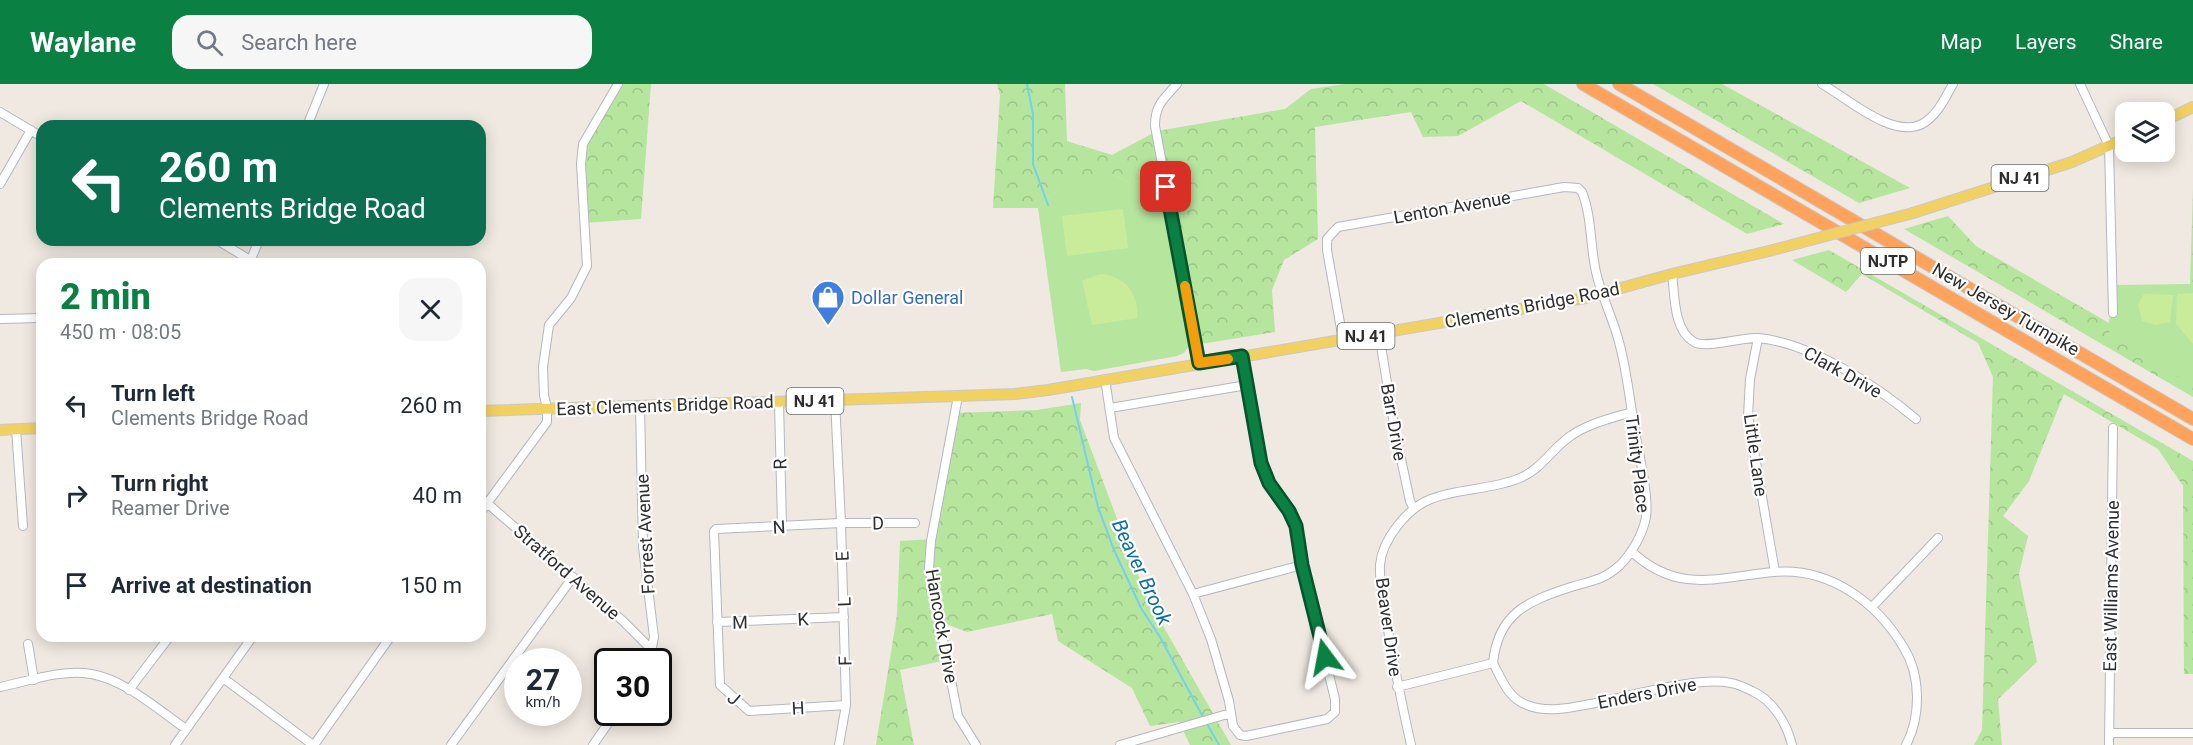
<!DOCTYPE html>
<html lang="en">
<head>
<meta charset="utf-8">
<style>
  body { margin:0; font-family:Roboto,sans-serif; background:#f6f6f7; color:#1f2937; height:100vh; display:flex; flex-direction:column; font-size:22px; white-space:nowrap }
  * { box-sizing:border-box; margin:0 }
  p { font-size:20px; color:#747a83 }
  .icon { flex:none; width:33px; height:33px; fill:none; stroke:currentColor; stroke-width:2; stroke-linecap:round; stroke-linejoin:round }
  .map { position:relative; flex:1; overflow:hidden }
  .side { position:absolute; left:36px; top:174px; width:450px; height:384px; display:flex; flex-direction:column; background:#fff; border-radius:18px; box-shadow:0 3px 15px #0003 }
  .side>* { flex:none }
  .top-card { position:absolute; left:36px; top:36px; width:450px; height:126px; border-radius:18px; box-shadow:0 3px 15px #0003; background:#0b6e4f; color:#fff; overflow:hidden }
  .controls { position:absolute; left:2115px; top:18px; display:grid; gap:12px }
  .controls a { display:grid; place-items:center; width:60px; height:60px; border-radius:12px; background:#fff; box-shadow:0 3px 15px #0003; font-size:30px }
  .speed { position:absolute; left:504px; top:564px; display:flex; gap:12px; font-size:30px; font-weight:700; text-align:center }
  .speed>* { display:grid; place-content:center; width:78px; height:78px; border-radius:50%; background:#fff; box-shadow:0 3px 15px #0003; line-height:1 }
  .speed small { font-size:15px; font-weight:400 }
  .speed .limit { border:3px solid #111; border-radius:9px; background:#fff; color:#111 }
  .pin { position:absolute; display:grid; place-items:center; width:51px; height:51px; color:#fff; margin:-26px; border-radius:12px; box-shadow:0 3px 9px #0006 }
  .me { position:absolute; width:66px; margin:-33px; rotate:347deg; stroke-linejoin:round; filter:drop-shadow(0 0 4px #0008) }
  .turn { display:flex; align-items:center; gap:21px; height:126px; padding:0 24px; font-size:27px }
  .turn .icon { width:78px; height:78px; stroke-width:2.5 }
  .turn b { display:block; font-size:42px; line-height:51px }
  .round { display:grid; place-items:center; flex:none; width:63px; height:63px; border-radius:18px; background:#f6f6f7 }
  .overview { display:flex; align-items:center; justify-content:space-between; height:102px; padding:0 24px }
  h1 { font-size:36px; font-weight:800; line-height:45px; color:#0b8043 }
  ul { padding:0; list-style:none }
  li { display:flex; align-items:center; gap:18px; height:90px; padding:0 24px }
  li div { flex:1 }
  li b { display:block; font-size:22px }
  li em { font-style:normal }
  header { display:flex; align-items:center; gap:36px; box-sizing:border-box; height:84px; padding:0 30px; background:#0b8043; color:#fff }
  header strong { font-size:28px }
  nav { display:flex; gap:33px; margin-inline-start:auto; font-size:21px }
  .search { width:420px; height:54px; background:#f6f6f7; display:flex; align-items:center; gap:15px; box-sizing:border-box; padding:0 21px; border-radius:18px; color:#747a83; font-size:22px }
  .map>svg:first-child { display:block }
  .forest { fill:url(#forest-crowns) }
  .park { fill:#b6e59e }
  .pitch { fill:#c9ec9a }
  .lines { fill:none; stroke-linecap:round; stroke-linejoin:round }
  .stream { stroke:#75cff0; stroke-width:2 }
  .minor-casing { stroke:#b4b7c1; stroke-width:10 }
  .major-casing { stroke:#c9c9c9; stroke-width:12 }
  .highway-casing { stroke:#c9c9c9; stroke-width:14 }
  .minor { stroke:#fff; stroke-width:8 }
  .major { stroke:#f2d163; stroke-width:10 }
  .highway { stroke:#ffa35c; stroke-width:12 }
  .major-bridge-casing { stroke:#c9c9c9; stroke-width:12; stroke-linecap:butt }
  .major-bridge { stroke:#f2d163; stroke-width:10 }
  .route-casing { stroke:#07532c; stroke-width:15 }
  .route { stroke:#0b8043; stroke-width:10 }
  .slow { stroke:#f59e0b; stroke-width:10 }
  .labels { text-anchor:middle; dominant-baseline:central; stroke-width:4.5; stroke-linejoin:round; paint-order:stroke }
  .shield { fill:#fff; stroke:#6d6d6d; stroke-width:1.5 }
  .shield-label { font-size:16px; font-weight:bold; fill:#2e2e2e }
  .street-label { font-size:18px; fill:#2e2e2e; stroke:#fff }
  .shop-label { font-size:18px; fill:#366cbe; stroke:#fff; text-anchor:start }
  .water-label { font-size:20px; font-style:italic; fill:#0d6fa3; stroke:#fff }
</style>
</head>
<body>
<header>
<strong>Waylane</strong>
<div class="search"><svg class="icon" aria-label="search" viewBox="0 0 24 24"><circle cx="10" cy="10" r="6"/><path d="M15 15l6 6"/></svg>Search here</div>
<nav><a>Map</a><a>Layers</a><a>Share</a></nav>
</header>
<div class="map">
<svg width="2193" height="661" viewBox="0 0 2193 661">
  <defs>
    <pattern id="forest-crowns" width="20" height="18" patternUnits="userSpaceOnUse" patternTransform="scale(1.5)"><rect width="20" height="18" fill="#b6e59e"/><path d="M2 6a3 3 0 1 1 6 0M12 15a3 3 0 1 1 6 0" fill="none" stroke="#9dc588"/></pattern>
  </defs>
  <rect width="100%" height="100%" fill="#efe9e1"/>
  <!-- forest -->
  <path class="forest" d="M617,0h34l-10,135 -57,4 3,-92z
    M997,0h68l2,57 45,14 45,-24 128,-22 26,-20 34,-5h199l240,140 -37,10 -226,-133 -63,35 -35,1 -12,-25 -96,15 3,112 -34,21 -12,30 3,42 -74,12 -29,-170 -40,9 -19,-8 -56,15 -19,18h-45l7,-113z
    M1653,0h69l188,104 -51,15z
    M2193,104v209l-289,-168 44,-13 28,30 133,77 3,-38 78,-1z
    M1829,166l364,211v213h-9l-1,-188 -25,-37 -94,-55 -35,87 -26,35 25,20 -9,38 18,88 -39,37 4,46h-28l8,-15 11,-353 -15,-34 -116,-69 -16,18 -54,-32z
    M1081,319l-1,17 66,176 85,149h-41l-11,-23 -29,4 -18,-38 -74,-47 -6,-27 -85,18 -31,-12 6,41 -42,9 14,75h-38l21,-130 3,-74 34,-2 21,-126 82,-3z"/>
  <!-- park -->
  <path class="park" d="M1113,91l19,8 29,-6 30,166 -7,10 -7,3 -83,15 -8,-2 -25,3 -23,-164 19,-18 19,-13z
    M2112,201l81,1v99l-84,-49z"/>
  <!-- pitch -->
  <path class="pitch" d="M1123,125l5,39 -61,8 -5,-40z
    M1100,190c24,1 40,20 37,44l-45,7 -10,-44z
    M2193,209v51l-17,-20 1,-30z
    M2144,210l29,1 -3,27 -14,3 -14,-4 -4,-17z"/>
  <g class="lines">
    <!-- stream -->
    <path class="stream" d="M1027,0l6,30v50l15,41
      M1072,313l26,110 16,43 27,58 19,29 43,80
      M1206,638l13,23"/>
    <defs>
      <path id="minor" d="M1177,0c-13,15 -22,20 -22,42l44,237
        M1822,0c25,14 70,55 100,40 15,-8 23,-26 31,-40
        M2080,0l29,62 4,167
        M0,28l42,25
        M307,42l17,-42
        M0,100l31,-54
        M217,156l33,20
        M249,180l10,-24
        M1672,190c3,21 1,56 22,68 12,7 47,-5 64,-4 51,4 119,48 158,81
        M0,235l42,-1
        M1379,250l16,97 15,70 4,8
        M1758,254l-8,41 -2,37 27,156
        M1343,256l-16,-90v-11l11,-12 226,-40 14,1 4,4c10,25 8,54 14,80 5,24 17,46 23,70 8,29 11,60 16,90 4,21 14,65 11,85 -3,17 -14,36 -26,48 -16,15 -29,16 -49,22 -43,14 -73,26 -78,76
        M1105,295l9,59 79,156 109,-29
        M958,312l-27,145 -2,27 29,148 18,29
        M835,316l6,123 5,182 -7,40
        M779,318l3,124
        M640,322l3,141 11,90 -5,25
        M1110,324l137,-23
        M16,345l7,97
        M480,413l143,124 29,29
        M480,429l67,-91v-14l-3,-13 -1,-28 6,-42 22,-27 16,-32 -6,-102 2,-20 35,-60
        M1631,467c47,44 87,26 143,21 55,-5 103,30 130,76 17,28 17,69 2,97
        M1193,510l18,45 18,62 4,25 7,9 6,1 81,-17 8,-7v-13l-33,-134 -7,-39 -6,-15 -20,-28 -8,-20 -19,-107
        M1872,523l66,-69
        M717,538l127,-5
        M28,560l6,36
        M1493,579c9,17 15,35 34,42 20,8 43,3 63,-1 38,-7 106,-28 141,-21 7,1 15,5 21,8 21,9 35,33 40,54
        M223,594l90,67
        M0,603c29,-6 62,-18 91,-13 33,5 69,37 95,55
        M1397,603l96,-24
        M129,606l41,-54
        M846,621l-97,6 -29,-26 -6,-154 2,-2 125,-6h74
        M2109,649h84
        M175,661l78,-109
        M314,661l77,-109
        M451,661l122,-168
        M593,661l23,-33
        M1120,661l111,-32
        M1411,661c-9,-40 -17,-80 -24,-121 -3,-19 -8,-39 -7,-59 2,-25 27,-57 51,-66 28,-11 61,-9 89,-21 22,-9 33,-31 52,-43 18,-12 40,-17 60,-23
        M2109,661l4,-317"/>
      <path id="major" d="M2164,37l29,-14
        M1913,129l159,-51 54,-24
        M480,327l478,-15 57,-2 33,-4 537,-92 87,-24 97,-23
        M0,346l42,-2"/>
      <path id="highway" d="M1583,0l610,355
        M1619,0l574,335"/>
    </defs>
    <!-- minor casing -->
    <use href="#minor" class="minor-casing"/>
    <!-- major casing -->
    <use href="#major" class="major-casing"/>
    <!-- highway casing -->
    <use href="#highway" class="highway-casing"/>
    <!-- minor -->
    <use href="#minor" class="minor"/>
    <!-- major -->
    <use href="#major" class="major"/>
    <!-- highway -->
    <use href="#highway" class="highway"/>
    <defs>
      <path id="major-bridge" d="M1769,167l144,-38"/>
    </defs>
    <!-- major-bridge casing -->
    <use href="#major-bridge" class="major-bridge-casing"/>
    <!-- major-bridge -->
    <use href="#major-bridge" class="major-bridge"/>
  </g>
  <g class="lines">
    <defs>
      <path id="route" d="M1166,103l33,176 43,-7 19,107 8,20 20,28 7,15 6,39 23,92"/>
    </defs>
    <!-- route casing -->
    <use href="#route" class="route-casing"/>
    <!-- route -->
    <use href="#route" class="route"/>
    <!-- slow -->
    <path class="slow" d="M1185,202l14,77 29,-4"/>
  </g>
  <!-- icons -->
  <defs>
    <symbol id="shop-pin" viewBox="-11 -11 22 30"><path d="M0 17L-7.5 6A9.5 9.5 0 1 1 7.5 6Z" fill="#3f7fe0" stroke="#fff"/><path d="M-5-2.5h2.3a2.7 3.5 0 0 1 5.4 0H5L5.5 6h-11ZM-1.5-2.5h3a1.5 2.3 0 0 0-3 0Z" fill="#fff"/></symbol>
  </defs>
  <g fill-rule="evenodd">
    <use href="#shop-pin" x="809" y="194" width="38" height="52"/>
  </g>
  <g class="labels">
    <!-- shield labels -->
    <g class="shield">
      <rect x="1991.5" y="81" width="57" height="26" rx="4.5"/>
      <rect x="1861" y="164" width="54" height="26" rx="4.5"/>
      <rect x="1337.5" y="239" width="57" height="26" rx="4.5"/>
      <rect x="786.5" y="304" width="57" height="26" rx="4.5"/>
    </g>
    <g class="shield-label">
      <text x="2020" y="94">NJ 41</text>
      <text x="1888" y="177">NJTP</text>
      <text x="1366" y="252">NJ 41</text>
      <text x="815" y="317">NJ 41</text>
    </g>
    <!-- street labels -->
    <g class="street-label">
      <text transform="translate(1452 123) rotate(-10)">Lenton Avenue</text>
      <text transform="translate(1532 221) rotate(-11)">Clements Bridge Road</text>
      <text transform="translate(2006 225) rotate(30)">New Jersey Turnpike</text>
      <text transform="translate(1843 288) rotate(29)">Clark Drive</text>
      <text transform="translate(665 321) rotate(-2)">East Clements Bridge Road</text>
      <text transform="translate(1394 338) rotate(80)">Barr Drive</text>
      <text transform="translate(1756 371) rotate(82)">Little Lane</text>
      <text transform="translate(780 380) rotate(-91)">R</text>
      <text transform="translate(1638 380) rotate(83)">Trinity Place</text>
      <text transform="translate(878 439) rotate(-1)">D</text>
      <text transform="translate(779 443) rotate(-3)">N</text>
      <text transform="translate(645 450) rotate(-93)">Forrest Avenue</text>
      <text transform="translate(842 472) rotate(-92)">E</text>
      <text transform="translate(567 488) rotate(41)">Stratford Avenue</text>
      <text transform="translate(2111 502) rotate(-89)">East Williams Avenue</text>
      <text transform="translate(844 518) rotate(-92)">L</text>
      <text transform="translate(803 535) rotate(-3)">K</text>
      <text transform="translate(740 538) rotate(-1)">M</text>
      <text transform="translate(942 542) rotate(80)">Hancock Drive</text>
      <text transform="translate(1389 543) rotate(82)">Beaver Drive</text>
      <text transform="translate(845 577) rotate(-91)">F</text>
      <text transform="translate(1647 609) rotate(-11)">Enders Drive</text>
      <text transform="translate(734 614) rotate(41)">J</text>
      <text transform="translate(798 624) rotate(-3)">H</text>
    </g>
    <!-- shop labels -->
    <g class="shop-label">
      <text x="851" y="213">Dollar General</text>
    </g>
    <!-- water labels -->
    <g class="water-label">
      <text transform="translate(1142 488) rotate(65)">Beaver Brook</text>
    </g>
  </g>
</svg>
<div class="controls">
<a><svg class="icon" aria-label="layers" viewBox="0 0 24 24"><path d="M12 4l9 5-9 5-9-5zM3 14l9 5 9-5"/></svg></a>
</div>
<div class="speed"><div>27<small>km/h</small></div><div class="limit">30</div></div>
<div class="pin" style="left:1166px;top:103px;background:#d93025"><svg class="icon" aria-label="arrive" viewBox="0 0 24 24"><path d="M6 21V4h12l-3 4 3 4H6"/></svg></div>
<svg class="me" style="left:1325px;top:573px" viewBox="-20 -20 40 40"><path d="M0-17L14 15 0 8-14 15z" fill="#0b8043" stroke="#fff" stroke-width="4"/></svg>
<div class="top-card">
<div class="turn"><svg class="icon" aria-label="left" viewBox="0 0 24 24"><path d="M17 20v-9H6M10 6l-5 5 5 5"/></svg><div><b>260 m</b>Clements Bridge Road</div></div>
</div>
<section class="side">
<div class="overview"><div><h1>2 min</h1><p>450 m · 08:05</p></div><a class="round"><svg class="icon" aria-label="close" viewBox="0 0 24 24"><path d="M6 6l12 12M18 6L6 18"/></svg></a></div>
<ul>
<li><svg class="icon" aria-label="left" viewBox="0 0 24 24"><path d="M17 20v-9H6M10 6l-5 5 5 5"/></svg><div><b>Turn left</b><p>Clements Bridge Road</p></div><em>260 m</em></li>
<li><svg class="icon" aria-label="right" viewBox="0 0 24 24"><path d="M7 20v-9h11M14 6l5 5-5 5"/></svg><div><b>Turn right</b><p>Reamer Drive</p></div><em>40 m</em></li>
<li><svg class="icon" aria-label="arrive" viewBox="0 0 24 24"><path d="M6 21V4h12l-3 4 3 4H6"/></svg><div><b>Arrive at destination</b></div><em>150 m</em></li>
</ul>
</section>
</div>
</body>
</html>
